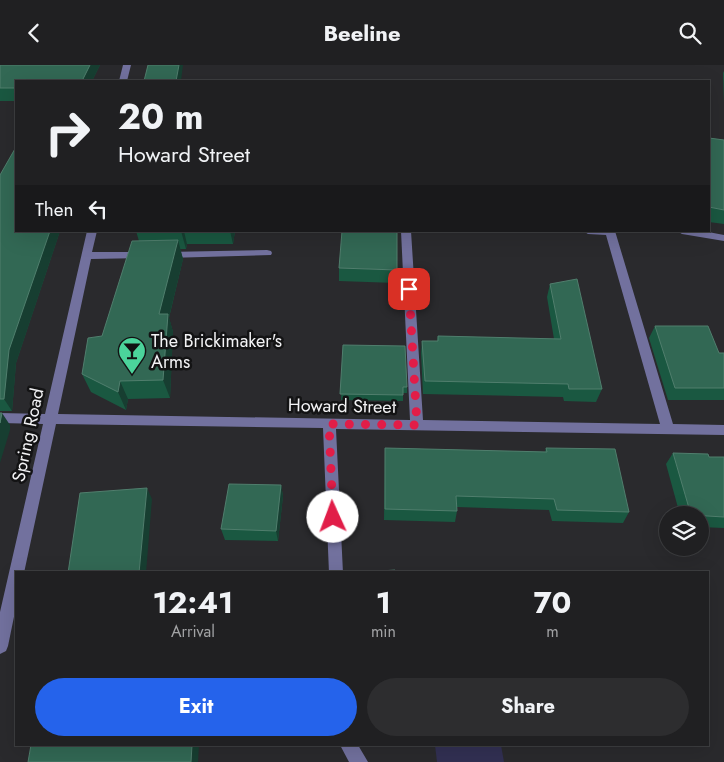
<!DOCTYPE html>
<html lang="en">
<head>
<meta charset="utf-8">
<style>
  body { margin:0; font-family:Jost,sans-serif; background:#2d2d2f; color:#f1f3f6; height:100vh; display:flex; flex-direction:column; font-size:19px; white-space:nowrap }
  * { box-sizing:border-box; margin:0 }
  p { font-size:16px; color:#a2a3a5 }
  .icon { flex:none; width:28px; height:28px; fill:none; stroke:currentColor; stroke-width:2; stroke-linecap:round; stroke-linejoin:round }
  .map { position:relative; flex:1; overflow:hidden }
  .sheet { position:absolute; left:15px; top:506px; width:694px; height:175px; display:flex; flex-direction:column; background:#202022; border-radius:0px; box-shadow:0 5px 20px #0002,0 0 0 1px #3d3e40 }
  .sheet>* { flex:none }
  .hud { position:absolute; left:15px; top:15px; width:695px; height:152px; border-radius:0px; box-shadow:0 5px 20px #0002,0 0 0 1px #3d3e40; background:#202022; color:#f1f3f6; overflow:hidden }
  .tools { position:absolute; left:659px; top:441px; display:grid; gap:10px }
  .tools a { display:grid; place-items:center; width:50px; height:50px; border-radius:50%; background:#202022; box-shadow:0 5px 20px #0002,0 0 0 1px #3d3e40; font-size:25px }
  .pin { position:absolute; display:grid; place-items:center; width:42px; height:42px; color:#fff; margin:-21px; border-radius:10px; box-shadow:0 2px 8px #0006 }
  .me { position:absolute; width:55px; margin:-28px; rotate:358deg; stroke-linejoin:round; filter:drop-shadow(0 0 4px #0008) }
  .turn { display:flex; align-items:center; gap:18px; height:105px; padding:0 20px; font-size:22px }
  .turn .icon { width:65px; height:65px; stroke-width:2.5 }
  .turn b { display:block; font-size:35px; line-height:42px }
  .then { display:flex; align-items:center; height:48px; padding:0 20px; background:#0003; gap:10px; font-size:19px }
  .eta { display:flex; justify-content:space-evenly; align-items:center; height:85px; text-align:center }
  .eta b { font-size:30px; font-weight:700; line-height:35px }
  .action { display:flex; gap:10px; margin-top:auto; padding:10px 20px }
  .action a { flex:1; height:58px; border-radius:30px; background:#2563eb; color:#fff; font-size:20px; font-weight:700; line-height:58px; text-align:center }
  .action a+a { background:#2d2d2f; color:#f1f3f6 }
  header { display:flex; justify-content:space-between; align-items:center; height:65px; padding:0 20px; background:#202022; font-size:22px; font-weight:700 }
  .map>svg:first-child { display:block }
  .green { fill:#323053 }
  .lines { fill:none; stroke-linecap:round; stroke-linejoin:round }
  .minor { fill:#72719e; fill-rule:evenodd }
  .wall { fill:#1a5841 }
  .shaded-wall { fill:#173e31 }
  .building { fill:#326854; stroke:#507e6d }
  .route { stroke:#e11d48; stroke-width:9; stroke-dasharray:0 16.2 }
  .labels { text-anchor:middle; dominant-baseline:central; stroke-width:5; stroke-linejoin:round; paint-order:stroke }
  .poi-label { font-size:18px; fill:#f3f3f5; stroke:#131314; text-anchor:start }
  .street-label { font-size:18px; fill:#f3f3f5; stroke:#131314 }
</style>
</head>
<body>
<header><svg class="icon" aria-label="back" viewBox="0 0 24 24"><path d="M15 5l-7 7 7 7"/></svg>Beeline<svg class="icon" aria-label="search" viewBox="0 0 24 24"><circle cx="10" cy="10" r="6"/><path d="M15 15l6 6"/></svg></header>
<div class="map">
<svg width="724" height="697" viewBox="0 0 724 697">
  <rect width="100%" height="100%" fill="#2a2a2d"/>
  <!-- green -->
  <path class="green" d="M435,680h66l3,17h-67z"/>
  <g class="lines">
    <!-- minor -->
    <path class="minor" d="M123,0h8l-4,16h-8z
      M87,166h10l-5,21h52l5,3 -5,3 -53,1 -33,155 352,6 -9,-189h10l12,189 237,4 -54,-189 -18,-1 -5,-3h32l58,193 51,1v10l-388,-6 7,144h-14l-6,-145 -267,-4 -32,149h-8v34l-8,39 -2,5 -6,3v-42l43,-188 -43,-1v-10l45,1z
      M677,166h26l21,4v6l-42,-7z
      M267,185l4,1 1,2 -1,2 -104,3 -5,-3 5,-3z
      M340,680h18l10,17h-19z"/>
  </g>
  <!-- wall -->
  <path class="wall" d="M0,0h100l-8,16h-76v20h-16z
    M724,6v32l-1,-30z
    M709,73l15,2v84l-15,-2z
    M0,110l16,56h44l-44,132 -4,48h-12z
    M136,166h99l-2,13h-46l-1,5h-6l3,10 -14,59 4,14 -3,66 -42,1 -2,11 -35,-18 -9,-18 20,-38 37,-95z
    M339,203l58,2 -1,13 -57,-2z
    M550,219l52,105 -6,13 -32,-1 -1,-4 -140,-3 -2,-41 1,-12h15l1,-5 116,3 -7,-42z
    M655,261l64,27h5v47h-56l-19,-62z
    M343,280l64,42v6h-4v8l-62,-1z
    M385,383l160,4 1,-4 83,64 -6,11 -71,-2 -3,-11 -92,-3v4l-2,11 -71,-2z
    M673,388l36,4h15v71l-24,-1v-12h-20l-14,-51z
    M281,420l2,11 -5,45 -53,-1 -4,-11z"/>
  <!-- shaded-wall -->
  <path class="shaded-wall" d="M90,0h10l-8,16h-10z
    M179,0h4l-2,16h-5z
    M50,166h10l-44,132 -4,48 -8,-12 5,-49z
    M181,166h3l3,13 -1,5z
    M230,166h5l-2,13z
    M178,175l5,19 -14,58 4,15 -3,66 -7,-18 -4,-66z
    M120,316l8,18 -2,11 -8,-18z
    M2,348l8,12v5l-10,33v-40z
    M281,420l2,11 -5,45 -2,-10z
    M147,423l5,11 -6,74h-7z
    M192,680h7l-1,17h-7z"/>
  <!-- building -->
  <path class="building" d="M0,0h90l-8,16h-66v7h-16z
    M148,0h31l-3,16h-32z
    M709,73l15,2v70l-15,-3z
    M16,82v84h34l-41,119 -5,49h-4v-224z
    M342,166h55v39l-58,-2z
    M178,175l-19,74h9l-5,66 -43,1 -2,11 -36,-18 6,-36 14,-2 30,-95z
    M577,214l25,110h-33l-1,-5 -143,-3 -3,-40h16v-5l123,3 -11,-55z
    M655,261h53l11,27h5v35h-49z
    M343,280l62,1 2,41h-4v8l-63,-1z
    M0,348h2l-2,10z
    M385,383l162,4 -1,-4 69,1 14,63 -72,-2 -3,-11 -98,-3 1,15 -72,-2z
    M673,388l35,1 1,3h15v60l-33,-2z
    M229,419l52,1 -5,46 -55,-2z
    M147,423l-8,85h-71l12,-80z
    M395,505l1,3h-43z
    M31,680h161l-1,17h-163z"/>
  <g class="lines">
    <!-- route -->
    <path class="route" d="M333,452l-4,-93 88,1 -8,-136"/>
  </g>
  <!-- icons -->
  <defs>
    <symbol id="bar-pin" viewBox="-11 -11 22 30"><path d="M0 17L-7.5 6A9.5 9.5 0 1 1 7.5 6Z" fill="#4bd49b" stroke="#131314"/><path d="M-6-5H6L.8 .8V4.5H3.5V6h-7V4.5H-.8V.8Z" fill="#111"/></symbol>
  </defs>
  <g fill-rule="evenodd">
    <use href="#bar-pin" x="116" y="270" width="32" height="43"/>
  </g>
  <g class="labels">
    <!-- poi labels -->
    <g class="poi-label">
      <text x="151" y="276">The Brickimaker's<tspan x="151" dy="21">Arms</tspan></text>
    </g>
    <!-- street labels -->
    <g class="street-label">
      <text transform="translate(342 341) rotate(1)">Howard Street</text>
      <text transform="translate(28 370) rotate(-78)">Spring Road</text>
    </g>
  </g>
</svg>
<div class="tools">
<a><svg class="icon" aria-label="layers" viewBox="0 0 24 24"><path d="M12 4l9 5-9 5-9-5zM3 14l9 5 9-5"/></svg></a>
</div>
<div class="pin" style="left:409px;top:224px;background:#d93025"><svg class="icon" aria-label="arrive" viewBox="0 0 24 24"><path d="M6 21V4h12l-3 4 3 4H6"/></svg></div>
<svg class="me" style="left:333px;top:452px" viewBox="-20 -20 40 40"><circle r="19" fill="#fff"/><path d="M0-13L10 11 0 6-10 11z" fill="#e11d48"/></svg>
<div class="hud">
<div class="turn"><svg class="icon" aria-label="right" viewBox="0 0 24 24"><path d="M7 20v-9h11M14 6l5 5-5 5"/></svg><div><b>20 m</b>Howard Street</div></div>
<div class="then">Then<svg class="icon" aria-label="left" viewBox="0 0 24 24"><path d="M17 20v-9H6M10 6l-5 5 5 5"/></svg></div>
</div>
<section class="sheet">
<div class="eta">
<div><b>12:41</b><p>Arrival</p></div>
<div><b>1</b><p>min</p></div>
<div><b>70</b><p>m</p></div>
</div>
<div class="action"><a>Exit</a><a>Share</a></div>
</section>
</div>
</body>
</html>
